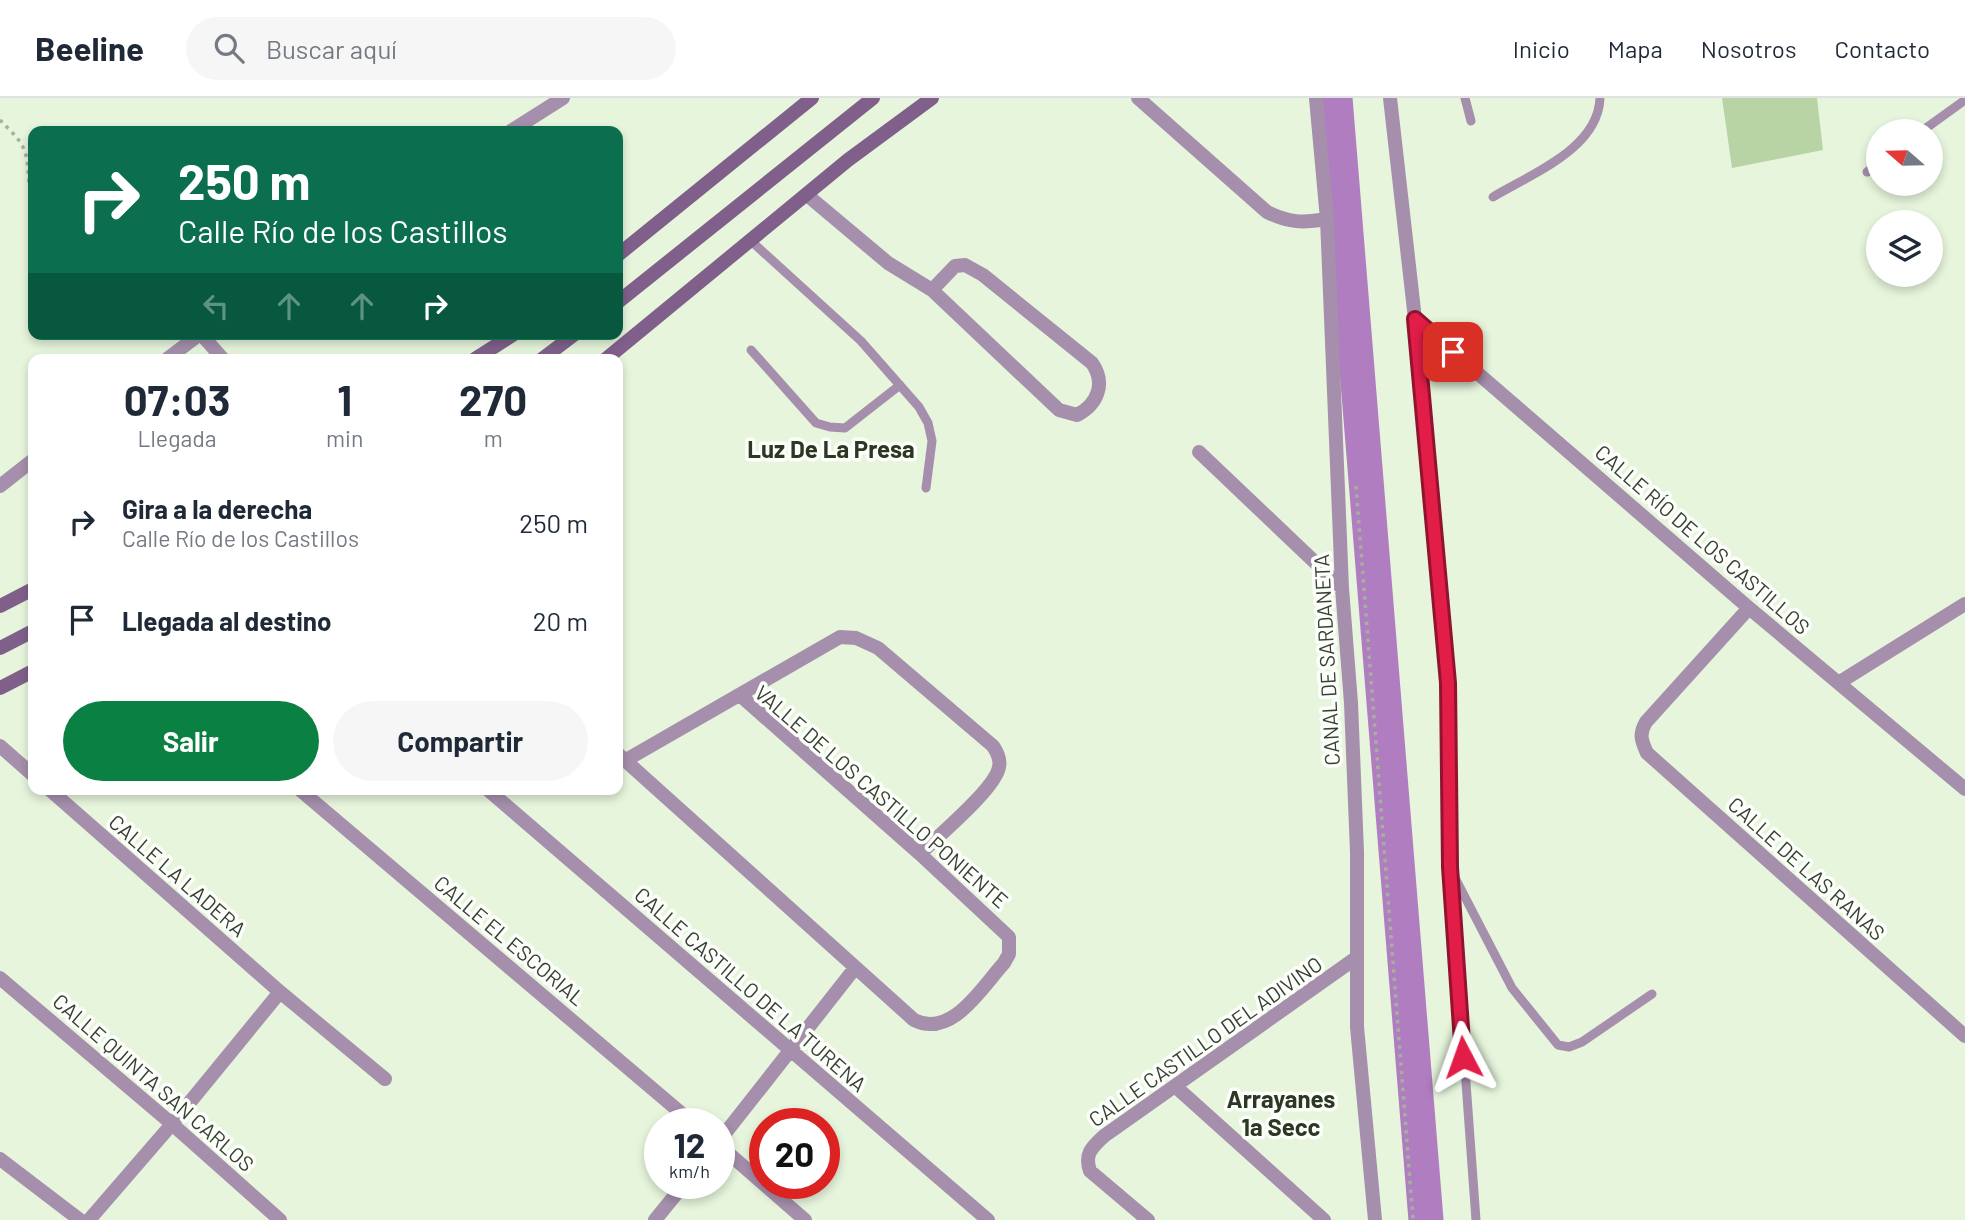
<!DOCTYPE html>
<html lang="es">
<head>
<meta charset="utf-8">
<style>
  body { margin:0; font-family:Barlow,sans-serif; background:#f6f6f7; color:#1f2937; height:100vh; display:flex; flex-direction:column; font-size:26px; white-space:nowrap }
  * { box-sizing:border-box; margin:0 }
  p { font-size:23px; color:#747a83 }
  .icon { flex:none; width:38px; height:38px; fill:none; stroke:currentColor; stroke-width:2; stroke-linecap:round; stroke-linejoin:round }
  .map { position:relative; flex:1; overflow:hidden }
  .details { position:absolute; left:28px; top:256px; width:595px; height:441px; display:flex; flex-direction:column; background:#fff; border-radius:14px; box-shadow:0 4px 10px #0003 }
  .details>* { flex:none }
  .guide { position:absolute; left:28px; top:28px; width:595px; height:214px; border-radius:14px; box-shadow:0 4px 10px #0003; background:#0b6e4f; color:#fff; overflow:hidden }
  .needle { width:46px; rotate:290deg }
  .controls { position:absolute; left:1866px; top:21px; display:grid; gap:14px }
  .controls a { display:grid; place-items:center; width:77px; height:77px; border-radius:50%; background:#fff; box-shadow:0 4px 10px #0003; font-size:35px }
  .speed { position:absolute; left:644px; top:1010px; display:flex; gap:14px; font-size:35px; font-weight:700; text-align:center }
  .speed>* { display:grid; place-content:center; width:91px; height:91px; border-radius:50%; background:#fff; box-shadow:0 4px 10px #0003; line-height:1 }
  .speed small { font-size:18px; font-weight:400 }
  .speed .limit { border:10px solid #d22; background:#fff; color:#111 }
  .pin { position:absolute; display:grid; place-items:center; width:60px; height:60px; color:#fff; margin:-30px; border-radius:14px; box-shadow:0 4px 10px #0006 }
  .me { position:absolute; width:77px; margin:-38px; rotate:356deg; stroke-linejoin:round; filter:drop-shadow(0 0 5px #0008) }
  .turn { display:flex; align-items:center; gap:24px; height:147px; padding:0 35px; font-size:32px }
  .turn .icon { width:91px; height:91px; stroke-width:2.5 }
  .turn b { display:block; font-size:49px; line-height:60px }
  .lanes { display:flex; align-items:center; height:66px; padding:0 35px; background:#0003; justify-content:center; gap:35px; direction:ltr }
  .lanes .off { opacity:.35 }
  .eta { display:flex; justify-content:space-evenly; align-items:center; height:119px; text-align:center }
  .eta b { font-size:42px; font-weight:700; line-height:49px }
  .primary-button { display:flex; gap:14px; margin-top:auto; padding:14px 35px }
  .primary-button a { flex:1; height:80px; border-radius:42px; background:#0b8043; color:#fff; font-size:28px; font-weight:700; line-height:80px; text-align:center }
  .primary-button a+a { background:#f6f6f7; color:#1f2937 }
  ul { padding:0; list-style:none }
  li { display:flex; align-items:center; gap:21px; height:98px; padding:0 35px }
  li div { flex:1 }
  li b { display:block; font-size:26px }
  li em { font-style:normal }
  header { display:flex; align-items:center; gap:42px; box-sizing:border-box; height:98px; padding:0 35px; background:#fff; border-bottom:2px solid #e0e1e3 }
  header strong { font-size:33px }
  nav { display:flex; gap:38px; margin-inline-start:auto; font-size:24px }
  .search { width:490px; height:63px; background:#f6f6f7; display:flex; align-items:center; gap:18px; box-sizing:border-box; padding:0 24px; border-radius:38px; color:#747a83; font-size:26px }
  .map>svg:first-child { display:block }
  .green { fill:#b8d4a5 }
  .lines { fill:none; stroke-linecap:round; stroke-linejoin:round }
  .river { stroke:#af7dc0; stroke-width:35 }
  .path { stroke:#a5b09d; stroke-width:3.5; stroke-dasharray:3.5 5; stroke-linecap:butt }
  .lane { stroke:#a58fac; stroke-width:9 }
  .street { stroke:#a58fac; stroke-width:14 }
  .secondary { stroke:#80608b; stroke-width:14 }
  .route-casing { stroke:#92132f; stroke-width:18 }
  .route { stroke:#e11d48; stroke-width:12 }
  .labels { text-anchor:middle; dominant-baseline:central; stroke-width:7; stroke-linejoin:round; paint-order:stroke }
  .street-label { font-size:21px; fill:#383e34; stroke:#fbfef9 }
  .quarter-label { font-size:24px; font-weight:bold; fill:#2c3824; stroke:#fbfef9 }
</style>
</head>
<body>
<header>
<strong>Beeline</strong>
<div class="search"><svg class="icon" aria-label="search" viewBox="0 0 24 24"><circle cx="10" cy="10" r="6"/><path d="M15 15l6 6"/></svg>Buscar aquí</div>
<nav><a>Inicio</a><a>Mapa</a><a>Nosotros</a><a>Contacto</a></nav>
</header>
<div class="map">
<svg width="1965" height="1122" viewBox="0 0 1965 1122">
  <rect width="100%" height="100%" fill="#e6f5dc"/>
  <!-- green -->
  <path class="green" d="M1722,0h95l6,52 -91,18z"/>
  <g class="lines">
    <!-- river -->
    <path class="river" d="M1335,0l91,1122"/>
    <!-- path -->
    <path class="path" d="M0,22c9,10 21,19 25,32 5,15 1,29 8,45
      M1356,388l57,734"/>
    <!-- lane -->
    <path class="lane" d="M1465,0l6,23
      M1922,33l43,-31
      M1867,74l11,-8
      M1493,99c38,-23 105,-48 107,-99
      M751,143l110,100 58,66 9,16 4,18 -6,47
      M1415,221l33,364 3,194 25,343
      M751,252l65,73 14,4 15,1 55,-43
      M1452,774l60,116 46,57 11,2 13,-5 70,-48"/>
    <!-- street -->
    <path class="street" d="M1138,0l129,114c22,11 36,11 60,7
      M1316,0l11,121 15,369 9,115 6,149v175l18,193
      M1390,0l25,221 334,289 216,181
      M511,33l52,-33
      M807,97l81,68 44,27 127,120 18,5c21,-11 29,-32 15,-52l-109,-88 -18,-10 -10,1 -23,24
      M201,236l22,25
      M167,261l33,-25
      M1199,354l143,136
      M0,388l33,-26
      M1749,510l-103,114c-7,12 -5,18 1,31l318,283
      M1840,584l125,-78
      M0,648l33,29
      M618,656l296,266c38,19 68,-33 90,-57l5,-9v-17l-89,-83 -179,-158
      M626,662l214,-123 16,1 22,10 115,98c4,6 8,13 6,21 -3,21 -61,69 -79,87
      M49,691l231,203 105,87
      M299,691l395,335
      M487,691l501,431
      M0,880l172,146 108,96
      M1176,989l148,133
      M719,1043l136,-173
      M719,1047l86,75
      M0,1061l80,61
      M89,1122l83,-96 108,-132
      M655,1122l30,-37
      M1148,1122l-58,-49c-6,-17 2,-24 14,-35l252,-178"/>
    <!-- secondary -->
    <path class="secondary" d="M618,157l194,-157
      M618,204l255,-204
      M475,261l39,-25
      M542,261l33,-25
      M606,261l242,-199 84,-62
      M0,508l33,-17
      M0,550l33,-17
      M0,590l33,-17"/>
  </g>
  <g class="lines">
    <defs>
      <path id="route" d="M1453,254l-38,-33 33,364 2,184 13,190"/>
    </defs>
    <!-- route casing -->
    <use href="#route" class="route-casing"/>
    <!-- route -->
    <use href="#route" class="route"/>
  </g>
  <g class="labels">
    <!-- street labels -->
    <g class="street-label">
      <text transform="translate(1703 441) rotate(41)">CALLE RÍO DE LOS CASTILLOS</text>
      <text transform="translate(1326 562) rotate(-93)">CANAL DE SARDANETA</text>
      <text transform="translate(882 698) rotate(41)">VALLE DE LOS CASTILLO PONIENTE</text>
      <text transform="translate(1807 770) rotate(42)">CALLE DE LAS RANAS</text>
      <text transform="translate(178 777) rotate(41)">CALLE LA LADERA</text>
      <text transform="translate(510 842) rotate(40)">CALLE EL ESCORIAL</text>
      <text transform="translate(751 891) rotate(41)">CALLE CASTILLO DE LA TURENA</text>
      <text transform="translate(1205 943) rotate(-35)">CALLE CASTILLO DEL ADIVINO</text>
      <text transform="translate(154 984) rotate(41)">CALLE QUINTA SAN CARLOS</text>
    </g>
    <!-- quarter labels -->
    <g class="quarter-label">
      <text x="831" y="350">Luz De La Presa</text>
      <text x="1281" y="1000">Arrayanes<tspan x="1281" dy="28">1a Secc</tspan></text>
    </g>
  </g>
</svg>
<div class="controls">
<a><svg class="needle" viewBox="-14 -14 28 28"><path d="M0-13l5 13h-10z" fill="#e53935"/><path d="M0 13l5-13h-10z" fill="#747a83"/></svg></a>
<a><svg class="icon" aria-label="layers" viewBox="0 0 24 24"><path d="M12 4l9 5-9 5-9-5zM3 14l9 5 9-5"/></svg></a>
</div>
<div class="speed"><div>12<small>km/h</small></div><div class="limit">20</div></div>
<div class="pin" style="left:1453px;top:254px;background:#d93025"><svg class="icon" aria-label="arrive" viewBox="0 0 24 24"><path d="M6 21V4h12l-3 4 3 4H6"/></svg></div>
<svg class="me" style="left:1463px;top:959px" viewBox="-20 -20 40 40"><path d="M0-17L14 15 0 8-14 15z" fill="#e11d48" stroke="#fff" stroke-width="4"/></svg>
<div class="guide">
<div class="turn"><svg class="icon" aria-label="right" viewBox="0 0 24 24"><path d="M7 20v-9h11M14 6l5 5-5 5"/></svg><div><b>250 m</b>Calle Río de los Castillos</div></div>
<div class="lanes"><svg class="icon off" aria-label="left" viewBox="0 0 24 24"><path d="M17 20v-9H6M10 6l-5 5 5 5"/></svg><svg class="icon off" aria-label="ahead" viewBox="0 0 24 24"><path d="M12 20V5M6 11l6-6 6 6"/></svg><svg class="icon off" aria-label="ahead" viewBox="0 0 24 24"><path d="M12 20V5M6 11l6-6 6 6"/></svg><svg class="icon" aria-label="right" viewBox="0 0 24 24"><path d="M7 20v-9h11M14 6l5 5-5 5"/></svg></div>
</div>
<section class="details">
<div class="eta">
<div><b>07:03</b><p>Llegada</p></div>
<div><b>1</b><p>min</p></div>
<div><b>270</b><p>m</p></div>
</div>
<ul>
<li><svg class="icon" aria-label="right" viewBox="0 0 24 24"><path d="M7 20v-9h11M14 6l5 5-5 5"/></svg><div><b>Gira a la derecha</b><p>Calle Río de los Castillos</p></div><em>250 m</em></li>
<li><svg class="icon" aria-label="arrive" viewBox="0 0 24 24"><path d="M6 21V4h12l-3 4 3 4H6"/></svg><div><b>Llegada al destino</b></div><em>20 m</em></li>
</ul>
<div class="primary-button"><a>Salir</a><a>Compartir</a></div>
</section>
</div>
</body>
</html>
